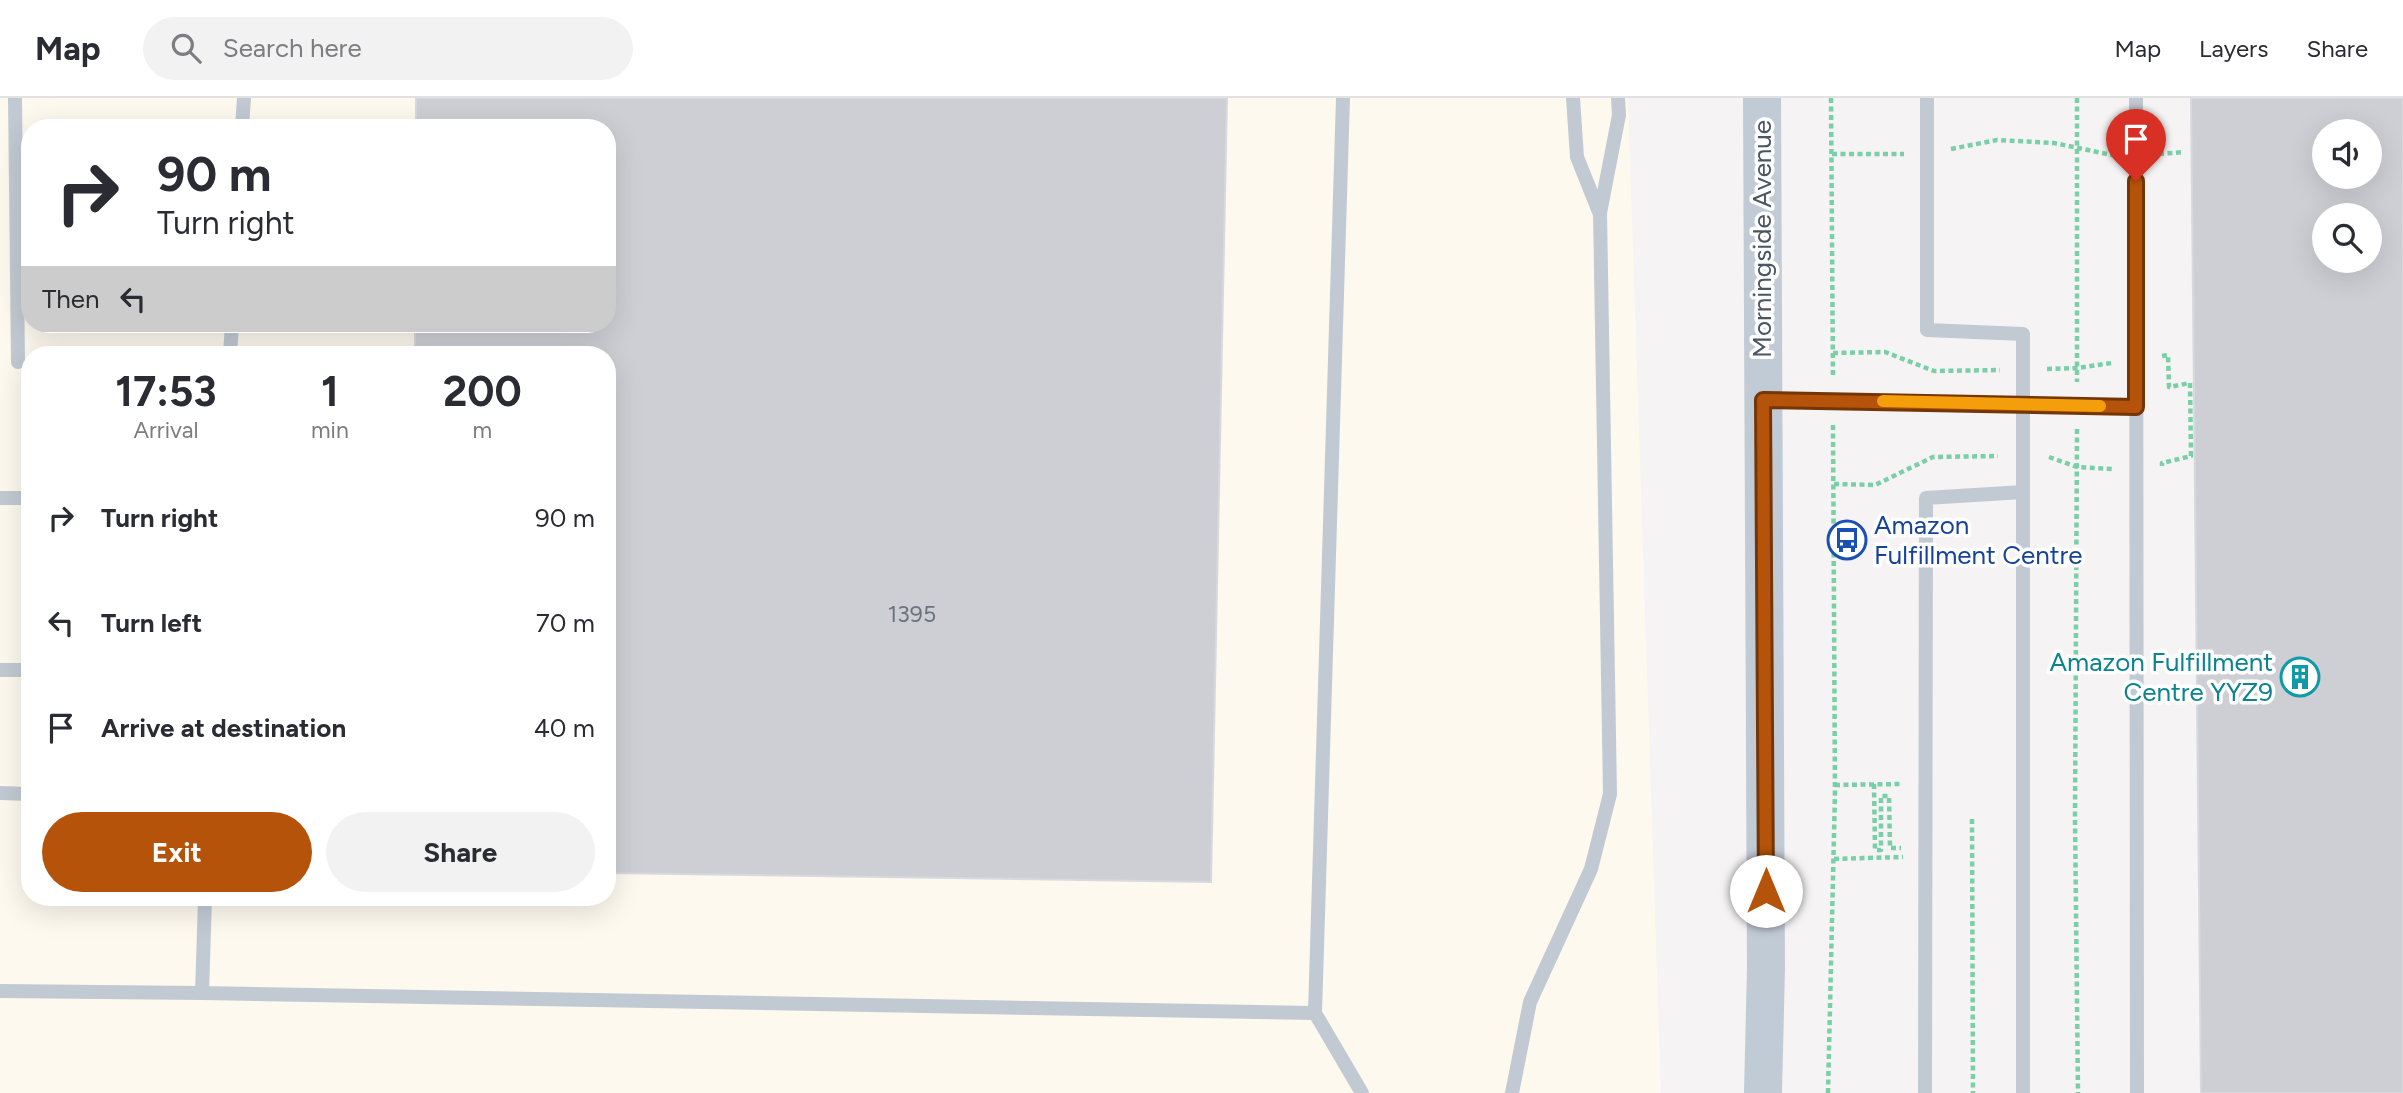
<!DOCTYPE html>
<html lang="en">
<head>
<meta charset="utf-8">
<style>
  body { margin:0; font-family:Figtree,sans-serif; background:#f2f2f3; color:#2b2b33; height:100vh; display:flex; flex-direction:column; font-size:26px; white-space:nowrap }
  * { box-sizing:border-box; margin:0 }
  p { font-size:23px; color:#7c7c81 }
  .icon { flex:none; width:38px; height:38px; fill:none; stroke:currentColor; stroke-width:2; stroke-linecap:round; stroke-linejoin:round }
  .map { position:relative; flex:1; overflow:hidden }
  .drawer { position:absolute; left:21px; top:248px; width:595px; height:560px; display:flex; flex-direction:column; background:#fff; border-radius:28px; box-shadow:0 7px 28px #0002 }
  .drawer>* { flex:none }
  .hud { position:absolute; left:21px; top:21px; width:595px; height:214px; border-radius:28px; box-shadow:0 7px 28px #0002; background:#fff; color:#2b2b33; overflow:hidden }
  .buttons { position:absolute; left:2312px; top:21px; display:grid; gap:14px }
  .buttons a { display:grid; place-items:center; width:70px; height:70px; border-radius:50%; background:#fff; box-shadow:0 7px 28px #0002; font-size:35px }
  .pin { position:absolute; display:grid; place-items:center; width:60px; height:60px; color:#fff; margin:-72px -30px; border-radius:50% 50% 50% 0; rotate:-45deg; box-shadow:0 0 7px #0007 }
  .pin .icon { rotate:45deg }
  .me { position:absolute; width:77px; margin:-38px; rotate:0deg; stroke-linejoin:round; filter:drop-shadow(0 0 5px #0008) }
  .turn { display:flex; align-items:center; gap:24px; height:147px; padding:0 21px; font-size:32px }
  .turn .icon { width:91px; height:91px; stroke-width:2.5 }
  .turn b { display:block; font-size:49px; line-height:60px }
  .then { display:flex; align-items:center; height:66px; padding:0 21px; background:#0003; gap:14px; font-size:26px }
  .eta { display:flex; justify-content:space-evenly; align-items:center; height:119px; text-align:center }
  .eta b { font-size:42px; font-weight:700; line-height:49px }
  .button { display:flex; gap:14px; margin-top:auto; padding:14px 21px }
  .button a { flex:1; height:80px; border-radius:42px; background:#b45309; color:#fff; font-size:28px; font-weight:700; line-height:80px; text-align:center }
  .button a+a { background:#f2f2f3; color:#2b2b33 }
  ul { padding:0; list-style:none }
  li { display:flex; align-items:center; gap:21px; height:105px; padding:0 21px }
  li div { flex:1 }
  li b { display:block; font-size:26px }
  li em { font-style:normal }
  header { display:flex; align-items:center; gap:42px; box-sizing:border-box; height:98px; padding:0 35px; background:#fff; border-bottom:2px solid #e1e1e2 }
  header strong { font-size:33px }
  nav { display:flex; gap:38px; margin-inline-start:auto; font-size:24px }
  .search { width:490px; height:63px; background:#f2f2f3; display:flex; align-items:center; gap:18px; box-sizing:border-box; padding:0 24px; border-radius:38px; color:#7c7c81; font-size:26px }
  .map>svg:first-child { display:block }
  .commercial { fill:#fdf9ef; fill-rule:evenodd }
  .building { fill:#cdcfd5; stroke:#d7d9de; stroke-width:2; fill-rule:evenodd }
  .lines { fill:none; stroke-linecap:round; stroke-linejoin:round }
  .path { stroke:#7ad0a6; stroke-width:4.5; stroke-dasharray:5 3.5; stroke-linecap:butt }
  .lane { stroke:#c1cad2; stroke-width:14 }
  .secondary { stroke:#c1cbd6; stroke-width:38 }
  .route-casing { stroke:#753606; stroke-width:18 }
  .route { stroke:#b45309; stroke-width:12 }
  .slow { stroke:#f59e0b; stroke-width:12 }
  .labels { text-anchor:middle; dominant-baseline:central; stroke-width:7; stroke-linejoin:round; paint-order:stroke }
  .number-label { font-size:23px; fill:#6b747e }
  .street-label { font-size:26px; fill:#4a5661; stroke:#fff }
  .transit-label { font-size:26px; fill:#164399; stroke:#fff; text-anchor:start }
  .culture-label { font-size:26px; fill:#0d838f; stroke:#fff; text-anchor:end }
</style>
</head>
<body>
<header>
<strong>Map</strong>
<div class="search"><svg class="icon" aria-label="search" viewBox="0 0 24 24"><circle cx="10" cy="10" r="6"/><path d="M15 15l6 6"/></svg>Search here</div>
<nav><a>Map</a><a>Layers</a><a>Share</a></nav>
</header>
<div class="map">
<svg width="2403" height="995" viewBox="0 0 2403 995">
  <rect width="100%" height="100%" fill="#f5f3f3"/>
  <!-- commercial -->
  <path class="commercial" d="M0,0h1628l33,995h-1661zM30,30h577v196h-577zM30,257h577v543h-577z"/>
  <!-- building -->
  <path class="building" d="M416,0h811l-16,784 -604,-9v-518h-192v-31h192v-196h-191z
    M2191,0h212v995h-202zM2324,33h46v46h-46zM2324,117h46v46h-46z"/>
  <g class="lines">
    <!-- path -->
    <path class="path" d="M1831,0l2,280
      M2077,0v284
      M1951,51l46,-9 57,3 58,12
      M1832,56h72
      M2159,56l25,-2
      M1833,255l52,-1 49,19 66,-1
      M2162,258l6,-1 1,32 21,-4 1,73 -29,7v3
      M2047,271l30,-1 35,-5
      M2077,331l-2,389 3,275
      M2049,359l28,10 35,2
      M1834,386l41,1 58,-28 65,-1
      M1874,686l1,66h6v-54h8l1,52h11
      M1835,687l66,-1
      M1972,721l1,274
      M1834,761l69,-2
      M1828,995l7,-301 -2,-367"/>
    <!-- lane -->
    <path class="lane" d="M15,0l3,264
      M1343,0l-28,915 47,80
      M1573,0l4,59 22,55
      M1927,0v232l96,4v759
      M2136,0l1,995
      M242,30l2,-30
      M230,257l2,-31
      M1764,302l372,7
      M0,400h30
      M0,572h30
      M0,695l30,1
      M0,893l202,2 3,-95
      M202,895l1113,20
      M1512,995l18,-91 61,-133 19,-75 -10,-581 19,-98 -1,-17
      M1925,995l1,-595 97,-6"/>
    <!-- secondary -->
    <path class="secondary" d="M1762,0l4,870 -3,125"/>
  </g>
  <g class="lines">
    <defs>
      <path id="route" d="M1766,793l-3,-491 373,7v-226"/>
    </defs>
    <!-- route casing -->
    <use href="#route" class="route-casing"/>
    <!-- route -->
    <use href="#route" class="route"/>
    <!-- slow -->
    <path class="slow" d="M1883,303l217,5"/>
  </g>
  <!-- icons -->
  <defs>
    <symbol id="bus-ring" viewBox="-11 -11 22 22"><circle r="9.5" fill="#fff" stroke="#1a4fb4" stroke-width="1.5"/><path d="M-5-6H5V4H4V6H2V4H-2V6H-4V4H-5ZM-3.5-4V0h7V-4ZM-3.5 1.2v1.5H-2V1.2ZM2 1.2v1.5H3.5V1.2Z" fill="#1a4fb4"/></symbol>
    <symbol id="building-ring" viewBox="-11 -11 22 22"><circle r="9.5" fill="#fff" stroke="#0f9aa8" stroke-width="1.5"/><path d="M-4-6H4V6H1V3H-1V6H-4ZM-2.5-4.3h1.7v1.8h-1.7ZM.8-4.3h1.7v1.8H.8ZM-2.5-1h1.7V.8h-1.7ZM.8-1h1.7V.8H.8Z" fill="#0f9aa8"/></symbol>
  </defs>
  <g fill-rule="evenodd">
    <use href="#bus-ring" x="1825" y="420" width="44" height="44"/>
    <use href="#building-ring" x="2278" y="557" width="44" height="44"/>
  </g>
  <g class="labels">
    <!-- number labels -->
    <g class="number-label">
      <text x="912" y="516">1395</text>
    </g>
    <!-- street labels -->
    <g class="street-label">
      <text transform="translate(1762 141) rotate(-90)">Morningside Avenue</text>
    </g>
    <!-- transit labels -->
    <g class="transit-label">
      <text x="1874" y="427">Amazon<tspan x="1874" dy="30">Fulfillment Centre</tspan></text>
    </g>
    <!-- culture labels -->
    <g class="culture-label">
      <text x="2273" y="564">Amazon Fulfillment<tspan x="2273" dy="30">Centre YYZ9</tspan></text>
    </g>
  </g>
</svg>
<div class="buttons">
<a><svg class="icon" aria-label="sound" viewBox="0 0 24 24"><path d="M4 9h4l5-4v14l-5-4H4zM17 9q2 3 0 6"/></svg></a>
<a><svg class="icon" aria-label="search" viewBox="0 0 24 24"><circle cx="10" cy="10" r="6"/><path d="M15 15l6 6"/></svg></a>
</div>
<div class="pin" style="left:2136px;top:83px;background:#d93025"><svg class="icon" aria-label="arrive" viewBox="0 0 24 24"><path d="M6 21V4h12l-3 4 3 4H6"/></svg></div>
<svg class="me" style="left:1766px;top:793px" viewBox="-20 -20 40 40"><circle r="19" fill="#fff"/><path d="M0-13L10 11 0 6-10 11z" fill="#b45309"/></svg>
<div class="hud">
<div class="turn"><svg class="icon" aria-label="right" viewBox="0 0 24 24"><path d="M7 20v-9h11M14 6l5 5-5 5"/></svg><div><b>90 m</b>Turn right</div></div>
<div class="then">Then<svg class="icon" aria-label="left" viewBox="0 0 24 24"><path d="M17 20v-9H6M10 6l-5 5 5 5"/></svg></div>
</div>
<section class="drawer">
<div class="eta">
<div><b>17:53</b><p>Arrival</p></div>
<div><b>1</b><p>min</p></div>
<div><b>200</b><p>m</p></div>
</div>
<ul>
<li><svg class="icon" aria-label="right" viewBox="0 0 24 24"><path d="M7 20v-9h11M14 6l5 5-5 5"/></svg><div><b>Turn right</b></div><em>90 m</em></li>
<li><svg class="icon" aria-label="left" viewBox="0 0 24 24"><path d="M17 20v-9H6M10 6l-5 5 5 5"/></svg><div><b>Turn left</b></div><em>70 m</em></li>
<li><svg class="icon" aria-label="arrive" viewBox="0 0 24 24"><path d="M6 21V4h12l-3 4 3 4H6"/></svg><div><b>Arrive at destination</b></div><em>40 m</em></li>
</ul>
<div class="button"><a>Exit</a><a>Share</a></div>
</section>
</div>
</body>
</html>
